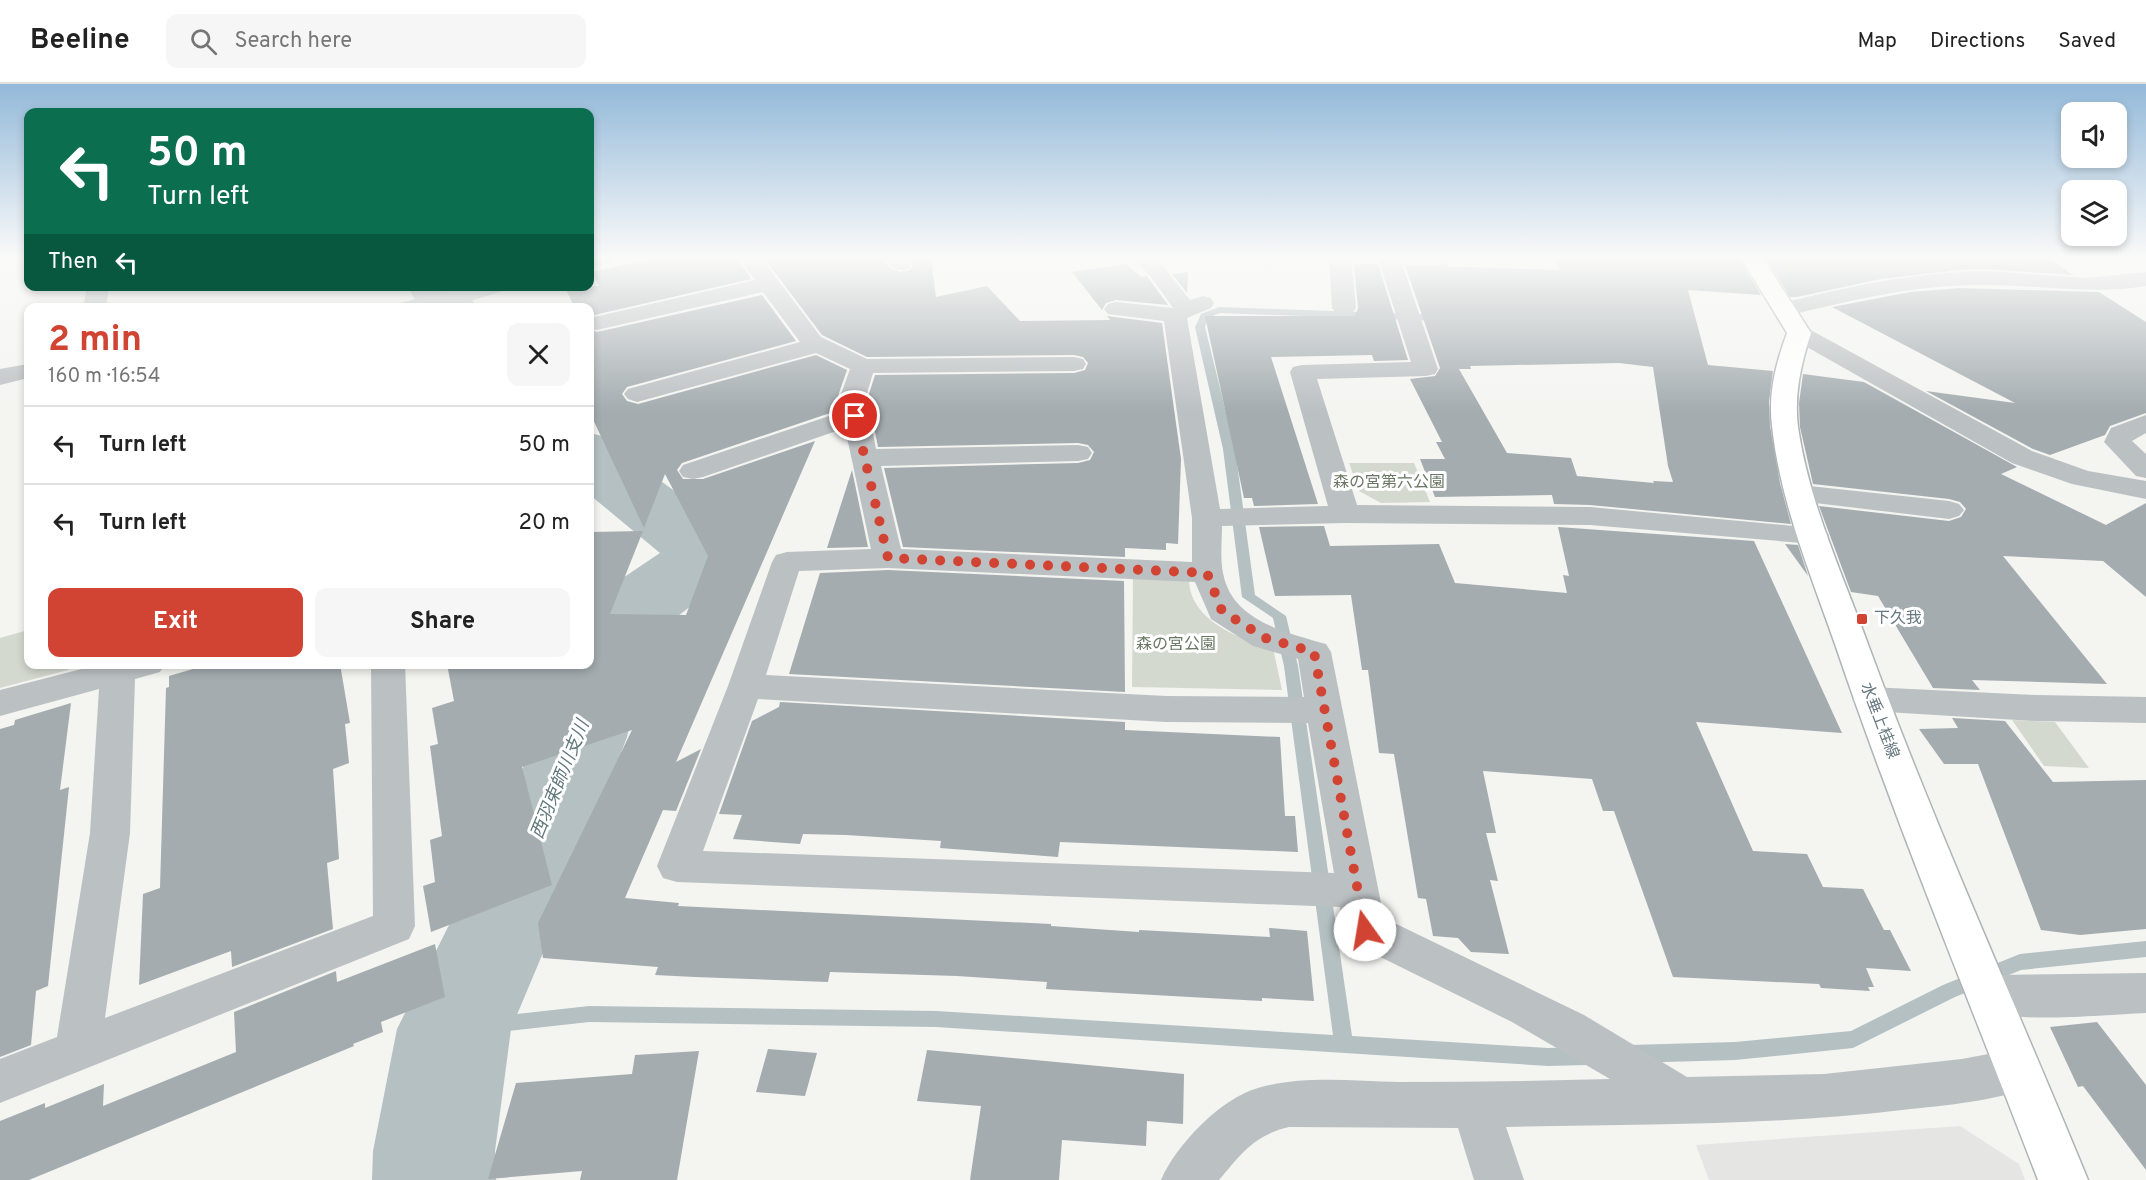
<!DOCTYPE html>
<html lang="en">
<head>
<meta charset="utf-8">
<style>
  body { margin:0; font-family:Overpass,"Noto Sans JP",sans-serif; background:#f6f6f6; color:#222; height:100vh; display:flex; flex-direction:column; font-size:22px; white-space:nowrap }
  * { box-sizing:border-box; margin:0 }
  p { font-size:20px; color:#767676 }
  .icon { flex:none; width:33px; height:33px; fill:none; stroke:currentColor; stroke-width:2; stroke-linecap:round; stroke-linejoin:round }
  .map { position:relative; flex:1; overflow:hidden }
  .details { position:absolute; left:24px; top:219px; width:570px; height:366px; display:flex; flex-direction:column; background:#fff; border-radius:12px; box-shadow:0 3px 9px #0003 }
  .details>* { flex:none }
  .top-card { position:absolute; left:24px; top:24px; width:570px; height:183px; border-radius:12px; box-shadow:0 3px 9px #0003; background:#0b6e4f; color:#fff; overflow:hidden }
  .fabs { position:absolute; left:2061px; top:18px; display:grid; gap:12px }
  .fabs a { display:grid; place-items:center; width:66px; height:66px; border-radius:12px; background:#fff; box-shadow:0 3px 9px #0003; font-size:30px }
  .pin { position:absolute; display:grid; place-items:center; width:51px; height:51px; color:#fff; margin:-26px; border:3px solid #fff; border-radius:50%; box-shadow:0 2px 6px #0007 }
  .me { position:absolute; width:66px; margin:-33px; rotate:347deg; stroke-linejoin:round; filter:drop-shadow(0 0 4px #0008) }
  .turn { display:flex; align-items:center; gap:21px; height:126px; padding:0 24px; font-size:27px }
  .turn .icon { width:78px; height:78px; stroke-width:2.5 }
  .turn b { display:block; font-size:42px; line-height:51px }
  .then { display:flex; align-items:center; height:57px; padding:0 24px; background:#0003; gap:12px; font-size:22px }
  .round { display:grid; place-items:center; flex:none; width:63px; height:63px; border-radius:12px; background:#f6f6f6 }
  .headline { display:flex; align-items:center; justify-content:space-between; height:102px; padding:0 24px }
  h1 { font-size:36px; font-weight:700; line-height:45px; color:#d14434 }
  .primary-button { display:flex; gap:12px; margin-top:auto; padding:12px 24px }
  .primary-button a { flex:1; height:69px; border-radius:12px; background:#d14434; color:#fff; font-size:24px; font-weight:700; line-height:69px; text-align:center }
  .primary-button a+a { background:#f6f6f6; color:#222 }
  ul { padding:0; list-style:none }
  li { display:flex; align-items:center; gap:18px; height:78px; padding:0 24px; border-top:2px solid #e0e0e0 }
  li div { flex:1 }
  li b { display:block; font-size:22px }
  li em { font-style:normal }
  header { display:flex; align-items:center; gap:36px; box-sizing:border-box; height:84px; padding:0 30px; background:#fff; border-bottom:2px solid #e0e0e0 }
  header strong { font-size:28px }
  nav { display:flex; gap:33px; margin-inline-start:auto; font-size:21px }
  .search { width:420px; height:54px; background:#f6f6f6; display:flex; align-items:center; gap:15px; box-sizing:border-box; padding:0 21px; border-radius:12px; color:#767676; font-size:22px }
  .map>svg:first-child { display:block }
  .built { fill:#e5e5e4 }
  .green { fill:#d4d9d0 }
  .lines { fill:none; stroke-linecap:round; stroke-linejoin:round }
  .stream { fill:#b4c0c2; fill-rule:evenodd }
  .river { fill:#b4c0c2; fill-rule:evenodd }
  .building { fill:#a4acaf; fill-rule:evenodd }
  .major-casing { stroke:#afb4b6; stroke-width:3 }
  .minor { fill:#bbc0c2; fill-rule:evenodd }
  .major { fill:#fff; fill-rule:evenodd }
  .route { stroke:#d14434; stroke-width:10; stroke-dasharray:0 18 }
  .poi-dot { fill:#d14434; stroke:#fff; stroke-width:2 }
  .labels { text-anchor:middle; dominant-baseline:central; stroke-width:6; stroke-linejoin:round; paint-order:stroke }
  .park-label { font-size:16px; fill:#6a7764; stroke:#fff }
  .poi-label { font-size:16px; fill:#66777f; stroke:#fff; text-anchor:start }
  .street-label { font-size:16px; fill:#66777f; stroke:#fff }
  .water-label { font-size:18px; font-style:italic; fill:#62787c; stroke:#fff }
</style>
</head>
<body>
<header>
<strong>Beeline</strong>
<div class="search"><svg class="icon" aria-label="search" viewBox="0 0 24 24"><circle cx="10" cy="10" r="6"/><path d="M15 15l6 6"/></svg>Search here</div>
<nav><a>Map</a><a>Directions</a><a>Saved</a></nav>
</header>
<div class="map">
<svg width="2146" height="1096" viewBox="0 0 2146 1096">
  <rect width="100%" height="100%" fill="#f4f4f1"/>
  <!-- built -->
  <path class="built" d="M1960,1042l59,38 6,16h-316l-13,-35z"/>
  <!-- green -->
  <path class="green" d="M1349,379h65l16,39 -49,1 -22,-12z
    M1133,493l56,2c0,41 51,61 84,69l9,42 -150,-3z
    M28,546v34l48,1 -8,5 -68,18v-50z
    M2012,636l43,2 34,46 -45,-2z"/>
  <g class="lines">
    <!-- stream -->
    <path class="stream" d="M1436,174h9l11,23 -2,2h-6z
      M1219,223l222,8 5,3 -5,3 -221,-8 -12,5 -3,9 30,122 20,146 31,21 12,50 54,370 196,12 39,-1 7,3 2,6 -2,6 -7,3 -39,1 -612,-39 -347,-5 -135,15 -7,-2 -2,-6 2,-6 7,-2 135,-15 347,5 397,24 -49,-369 -11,-48 -31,-21 -19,-148 -28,-122 6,-13z
      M2146,857v16l-125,13 -66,27 -102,51 -118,12 -105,3 -7,-3 -2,-6 2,-6 7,-3 105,-3 116,-11 92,-46 77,-31z"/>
    <!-- river -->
    <path class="river" d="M407,202h56l14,22h-57z
      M590,349l24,6 26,27 65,47 12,12 20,29 -20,32 -60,46 -7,10 -23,95 -66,173 -50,119 -16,122 1,29h-124l1,-29 24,-122 66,-132 74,-160 21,-73h32v-57l9,-13 61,-41 -70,-58z"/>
  </g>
  <!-- building -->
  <path class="building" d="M657,174h80l14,21 -161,37v-8h-15l-11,-22h35l-8,-14z
    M764,174h118l8,10 10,4 10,-2 3,-5 -3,-7h21l5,39 51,-11 33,35 90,-1 -3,-4 55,7 19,136 -3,85 -12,-1v7l-41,-2v9l-222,-10 -19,-79 194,-5 12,-3 4,-8 -6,-7 -10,-2 -200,4 -10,-50 7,-22 199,-2 11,-3 3,-7 -5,-6 -9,-2 -207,2 -45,-22z
    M1553,174h186l22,37 -73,-5 20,75 65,6 -4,31 1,24 10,57 11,41 -201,-19 -36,-1 -2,-9 -117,2 -15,-38h25l-9,-17h6l-32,-63 25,-3 5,-8 -35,-103 156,5zM1619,279l34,4 15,99 5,16 -20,-1 1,2 -77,-7 -6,-18 -64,-5 -48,-84h12l-1,-3z
    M1766,174h282l25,17 -87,-6 -27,1 -78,9 -84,18h-7z
    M1126,180l15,13 6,-1 21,29 -52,-5 -10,3 -4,7 -30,-38z
    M1354,180h24l30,96 -34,1 -2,-6 -101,2 47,147 -64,2 -2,-8h-8l-39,-182h150l3,-8z
    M1188,188l-1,21 -15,-19z
    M1960,204l139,4 47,30v91l-36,13 -5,9 -55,20 -17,-6 -107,-58 89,12 -183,-96 78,-15z
    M762,211l34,46 -169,46 -5,7 5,7 11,3 178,-49 31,15 -9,26 1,14 -157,53 -5,7 6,9h20l112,-38 -139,321 25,-13 -25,62 -13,-1 -38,88 54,5 -1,3 373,18v2l88,6v-2l131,7 -1,-9 38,3 7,70 -52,-3v3l-216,-12 1,-7 -90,-6 -127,-4 -2,10 -133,-5 -40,-2 3,-8 -115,-9 -5,-35 94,-193 -110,37 30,118 -121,47 -8,-46 12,-4 -5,-42 12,-4 -12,-90 8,-2 -6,-36 22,-7 -7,-37h143v-132l53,-1 -33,83 76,1 22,-59 -43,-82 -21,54 -54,-115v-83l7,2z
    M1803,290l61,8 153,85 -16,7 105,51 40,-22v94l-43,-36 -100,-5 104,128 -135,-4 8,10 -47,-2 -55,-92 -27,-4 -32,-86 130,15 12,-4 5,-8 -6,-7 -11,-3 -136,-15 -13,-57 -1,-24z
    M852,386l16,77 -41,1z
    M1324,442l6,20 109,-2 16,39 112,10 -4,-18 6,1 -11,-49 196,14 88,192 -146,-11 57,129 54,3 16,33 40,2 21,41h6l21,41 -45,-3 8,19h-6l2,4 -49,-3 -2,-4 -146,-7 -59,-166h-11l-11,-32 -109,-8 13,62h-10l12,48 -8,-1 19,74 -38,-2 -13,-14 -25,-2 -7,-37 -8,-1 -24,-144 -15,-1 -11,-83h-6l-11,-75 -76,1 -16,-69z
    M1785,460l13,1 10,31z
    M888,486l236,11 1,111 -336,-18 31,-101z
    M210,580h130l10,59 -5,1 4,39 -16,6 6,90 -12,4 6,66 -101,38 -1,-16 -92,34 4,-91 17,-6 6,-200 3,-1v-11z
    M780,618l345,20v8l155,7 5,79h10l3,36 -238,-10 -2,15 -118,-9 1,-7 -95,-6 -43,-1 -3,10 -67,-5 9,-24 -23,-1 33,-93 27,-14z
    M71,619l-11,87 9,-3 -21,199 -12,5 -5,54 -31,12v-328l14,-4 1,-5z
    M1952,634l53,3 48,61 93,-2v149l-66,6 -39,-5 -63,-166h-34l-25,-35 39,-1z
    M435,860l10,53 -64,25 2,10 -30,12 1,2 -325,134h-29v-59l45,-18v5l59,-24 -1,22 133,-54 -2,-40 102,-41 1,11z
    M2097,938l49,63v85l-63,-84 -5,1 -28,-60z
    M768,965l49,4 -12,43 -49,-4z
    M927,966l257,24 -1,50 -36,-3 -1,25 -84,-6 -3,40h-89l11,-74 -64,-5z
    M699,967l-22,129h-97l2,-9 -94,8 28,-96 116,-9 3,-19z"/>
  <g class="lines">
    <defs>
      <path id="major" d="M1741,174h22l48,75c-10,31 -17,61 -13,94 11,76 45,148 71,220 66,180 146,355 219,533h-50c-68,-178 -141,-353 -202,-533 -25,-72 -56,-145 -64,-221 -4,-33 4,-63 15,-93z"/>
    </defs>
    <!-- major casing -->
    <use href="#major" class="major-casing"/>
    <!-- minor -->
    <path class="minor" d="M590,174h24l-3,5 -21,4z
      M739,174h22l60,79 46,22 207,-2 9,2 3,5 -3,5 -9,2 -201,2 -7,24 10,52 202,-4 10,2 4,6 -4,6 -10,2 -197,5 20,83 291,13v-44l-28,-197 -56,-7 -4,-5 4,-5 8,-2 57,6 -22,-31 -18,-19h24l33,42 13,-4 8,2 3,5 -3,5 -24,10 33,191 108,-3 -38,-134 3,-5 9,-2 109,-3 -33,-104h22l38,111 -3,5 -9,2 -109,3 40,126 233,2 235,22 4,6 -4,6 -11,3 -224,-19 -245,-2 -123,3c0,15 -2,32 1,47 9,48 62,59 103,71l5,8 53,266 200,97 103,62 137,-3 138,-15 58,-11 16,7 7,15 -7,15c-42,17 -89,20 -134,25 -132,16 -263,14 -396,17l18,53h-50l-16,-52 -169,-1c-35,8 -48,27 -70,53h-58c15,-35 60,-82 97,-92 45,-13 95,-7 141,-6 70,0 141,-1 211,-3l-98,-57 -162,-80 -6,-13 -4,-22 -663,-25 -14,-4 -6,-12 71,-180 44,-124 4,-7 11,-3 84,-3 -26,-121 -142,49 -10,2 -10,-2 -4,-6 4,-6 158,-53 -1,-15 10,-28 -34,-16 -179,49 -9,-3 -4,-5 4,-5 172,-47 -37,-50 -166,38 -7,-2v-10l165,-38zM888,484l307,14 16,37 42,27 45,13 6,38 -138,-1 -400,-21 33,-104zM758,615l408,23 142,1 26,150 -631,-22z
      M884,174h23l4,6 -3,5c-12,3 -17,-1 -24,-11z
      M1329,174h22l5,50 -4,5h-16l-4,-5z
      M1986,187l100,7 60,-6v14c-54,9 -106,-1 -161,-1 -67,-1 -133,15 -199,31l-8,-2 -4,-5 4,-5c69,-17 137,-32 208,-33z
      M87,202h22l-3,22h-23z
      M469,202h37l-3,5 -56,17h-50l3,-5z
      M1799,242l8,2 225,123 56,20 58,10v18l-74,-15 -60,-21 -221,-125 -4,-5 4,-5z
      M28,280v14l-28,7v-16z
      M2146,331v18l-14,8 14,13v24l-10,-2 -32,-34 7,-14z
      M1800,401l149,16 10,3 5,6 -5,6 -10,3 -159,-19 -4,-6 4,-6z
      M101,580h64l-5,8 -25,7 -5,154 -25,185 268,-102 -2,-252h34l10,262 -6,13 -409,164v-44l57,-22 33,-204 9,-144 -99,27v-26z
      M1870,603l166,8 110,2v26l-110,-2 -166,-10 -12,-3 -6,-9 6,-9z
      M2146,889v40c-45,2 -132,11 -172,-4l-6,-14 6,-14 16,-6z"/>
    <!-- major -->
    <use href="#major" class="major"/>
  </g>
  <!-- sky -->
  <linearGradient id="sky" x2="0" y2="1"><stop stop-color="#93b9d9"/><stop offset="0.53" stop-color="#fafaf9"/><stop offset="1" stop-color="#fafaf9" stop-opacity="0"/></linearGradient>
  <rect width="2146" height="328" fill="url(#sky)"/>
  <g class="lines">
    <!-- route -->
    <path class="route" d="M855,332l33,142 319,15 15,38 43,27 49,14 51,278"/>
  </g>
  <!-- markers -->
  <rect class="poi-dot" x="1856" y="529" width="12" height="12" rx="3"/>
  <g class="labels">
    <!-- park labels -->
    <g class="park-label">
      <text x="1389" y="399">森の宮第六公園</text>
      <text x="1176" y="561">森の宮公園</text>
    </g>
    <!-- poi labels -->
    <g class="poi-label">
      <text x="1874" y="535">下久我</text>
    </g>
    <!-- street labels -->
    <g class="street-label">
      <text transform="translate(1879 637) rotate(69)">水垂上桂線</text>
    </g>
    <!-- water labels -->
    <g class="water-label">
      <text transform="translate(561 696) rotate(-68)">西羽束師川支川</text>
    </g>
  </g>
</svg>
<div class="fabs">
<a><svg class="icon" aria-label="sound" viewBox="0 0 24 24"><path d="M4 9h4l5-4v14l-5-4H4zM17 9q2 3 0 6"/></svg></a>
<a><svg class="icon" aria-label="layers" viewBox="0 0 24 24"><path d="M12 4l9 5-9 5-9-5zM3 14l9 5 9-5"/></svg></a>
</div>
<div class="pin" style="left:855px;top:332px;background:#d93025"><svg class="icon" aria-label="arrive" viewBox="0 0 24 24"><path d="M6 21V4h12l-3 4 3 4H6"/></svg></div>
<svg class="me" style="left:1365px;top:846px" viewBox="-20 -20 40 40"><circle r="19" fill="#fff"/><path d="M0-13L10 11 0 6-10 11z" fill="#d14434"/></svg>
<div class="top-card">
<div class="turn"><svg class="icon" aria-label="left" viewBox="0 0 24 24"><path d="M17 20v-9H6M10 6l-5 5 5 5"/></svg><div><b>50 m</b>Turn left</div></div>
<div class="then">Then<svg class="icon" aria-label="left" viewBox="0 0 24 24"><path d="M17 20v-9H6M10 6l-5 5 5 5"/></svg></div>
</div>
<section class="details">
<div class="headline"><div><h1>2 min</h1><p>160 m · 16:54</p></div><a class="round"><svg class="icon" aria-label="close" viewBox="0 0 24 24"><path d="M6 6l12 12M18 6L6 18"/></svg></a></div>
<ul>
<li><svg class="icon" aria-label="left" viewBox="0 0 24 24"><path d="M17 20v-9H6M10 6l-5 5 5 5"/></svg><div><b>Turn left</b></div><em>50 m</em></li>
<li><svg class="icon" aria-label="left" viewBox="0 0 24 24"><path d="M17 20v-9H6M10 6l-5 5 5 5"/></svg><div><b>Turn left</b></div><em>20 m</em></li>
</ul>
<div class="primary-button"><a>Exit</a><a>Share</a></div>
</section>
</div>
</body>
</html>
